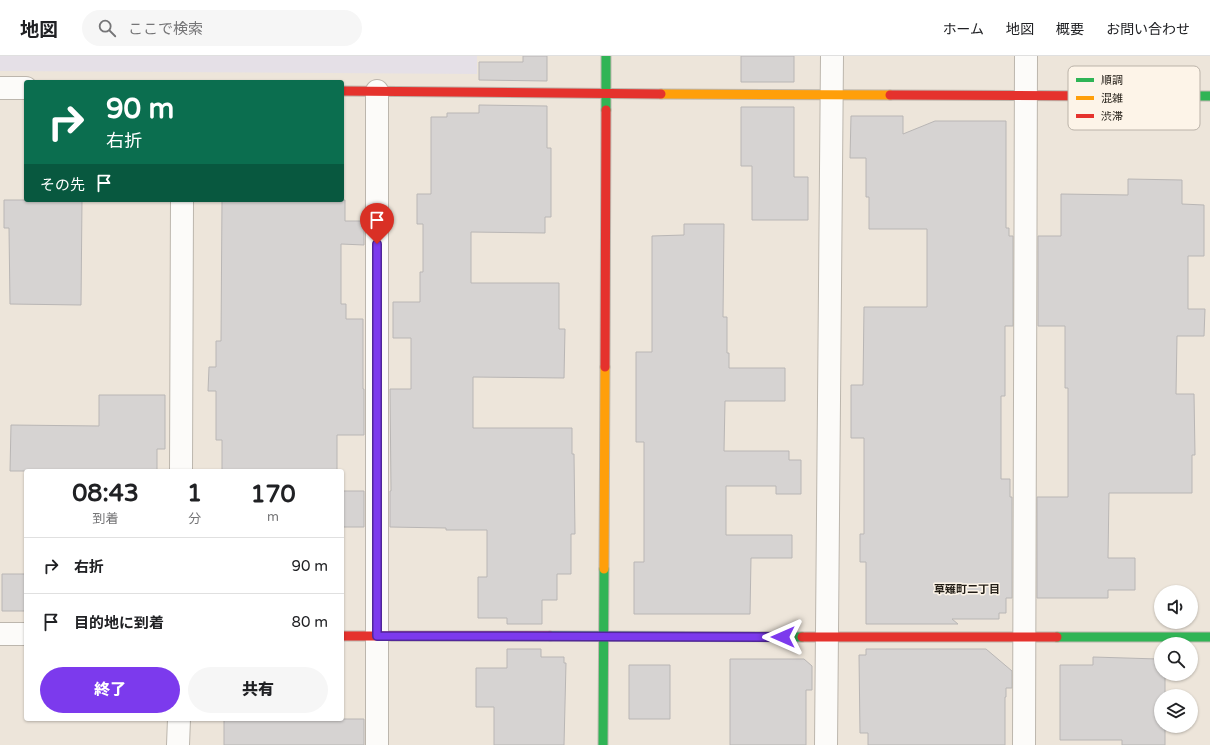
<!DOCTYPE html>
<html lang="ja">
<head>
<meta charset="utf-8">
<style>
  body { margin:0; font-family:"Varela Round","Noto Sans JP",sans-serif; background:#f6f6f6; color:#202124; height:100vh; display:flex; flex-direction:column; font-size:15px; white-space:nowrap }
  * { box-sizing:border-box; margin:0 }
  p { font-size:13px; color:#757577 }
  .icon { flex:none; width:22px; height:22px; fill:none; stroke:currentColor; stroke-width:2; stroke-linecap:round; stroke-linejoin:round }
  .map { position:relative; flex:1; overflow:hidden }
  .drawer { position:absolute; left:24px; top:413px; width:320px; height:252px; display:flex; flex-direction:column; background:#fff; border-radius:4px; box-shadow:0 1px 3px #0004 }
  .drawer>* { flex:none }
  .banner { position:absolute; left:24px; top:24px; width:320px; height:122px; border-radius:4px; box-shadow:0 1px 3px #0004; background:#0b6e4f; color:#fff; overflow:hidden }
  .fabs { position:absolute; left:1154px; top:529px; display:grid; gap:8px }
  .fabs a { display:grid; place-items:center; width:44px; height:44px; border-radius:50%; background:#fff; box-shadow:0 1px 3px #0004; font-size:20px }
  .pin { position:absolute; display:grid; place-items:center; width:34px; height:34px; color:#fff; margin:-41px -17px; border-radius:50% 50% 50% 0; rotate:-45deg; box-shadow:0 0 4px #0007 }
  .pin .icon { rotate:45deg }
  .me { position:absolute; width:44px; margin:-22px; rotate:270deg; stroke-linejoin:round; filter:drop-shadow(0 0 3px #0008) }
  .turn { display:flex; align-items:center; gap:14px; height:84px; padding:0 16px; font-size:18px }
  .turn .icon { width:52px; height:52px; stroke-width:2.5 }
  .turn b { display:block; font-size:28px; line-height:34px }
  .then { display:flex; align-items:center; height:38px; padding:0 16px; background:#0003; gap:8px; font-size:15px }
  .eta { display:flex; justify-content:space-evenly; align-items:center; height:68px; text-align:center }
  .eta b { font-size:24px; font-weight:800; line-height:28px }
  .button { display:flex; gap:8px; margin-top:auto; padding:8px 16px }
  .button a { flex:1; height:46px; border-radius:24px; background:#7c3aed; color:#fff; font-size:16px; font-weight:800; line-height:46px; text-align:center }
  .button a+a { background:#f6f6f6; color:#202124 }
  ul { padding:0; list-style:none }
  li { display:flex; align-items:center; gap:12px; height:56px; padding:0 16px; border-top:1px solid #e0e0e0 }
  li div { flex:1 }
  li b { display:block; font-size:15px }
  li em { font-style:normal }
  header { display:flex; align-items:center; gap:24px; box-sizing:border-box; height:56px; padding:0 20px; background:#fff; border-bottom:1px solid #e0e0e0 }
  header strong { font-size:19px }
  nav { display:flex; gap:22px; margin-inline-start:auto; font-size:14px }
  .search { width:280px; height:36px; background:#f6f6f6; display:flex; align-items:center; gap:10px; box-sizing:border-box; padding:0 14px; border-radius:22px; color:#757577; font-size:15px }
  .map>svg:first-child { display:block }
  .education { fill:#e5e0e7 }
  .building { fill:#d6d3d2; stroke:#b9b6b5 }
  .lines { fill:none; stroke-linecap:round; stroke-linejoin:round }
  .street-casing { stroke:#bcb6ad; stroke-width:24 }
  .fast-casing { stroke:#bcb6ad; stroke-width:11 }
  .slow-casing { stroke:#bcb6ad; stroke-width:11 }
  .jam-casing { stroke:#bcb6ad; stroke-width:11 }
  .street { stroke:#fcfbf9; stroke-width:22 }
  .fast { stroke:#30b455; stroke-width:9 }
  .slow { stroke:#ff9f0a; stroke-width:9 }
  .jam { stroke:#e5322d; stroke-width:9 }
  .route-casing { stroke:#51269a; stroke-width:10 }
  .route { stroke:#7c3aed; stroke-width:7 }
  .labels { text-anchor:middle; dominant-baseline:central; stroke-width:3; stroke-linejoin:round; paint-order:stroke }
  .neighbourhood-label { font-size:11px; font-weight:bold; fill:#211c15; stroke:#fdf4e8 }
  .key { fill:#fdf4e8; stroke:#bbb3a9; stroke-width:1 }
  .key-label { font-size:11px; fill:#211c15 }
</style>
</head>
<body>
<header>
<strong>地図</strong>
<div class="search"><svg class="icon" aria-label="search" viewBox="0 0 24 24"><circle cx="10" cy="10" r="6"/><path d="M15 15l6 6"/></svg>ここで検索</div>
<nav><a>ホーム</a><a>地図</a><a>概要</a><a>お問い合わせ</a></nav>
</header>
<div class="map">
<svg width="1210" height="689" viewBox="0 0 1210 689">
  <rect width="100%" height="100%" fill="#ede5da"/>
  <!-- education -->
  <path class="education" d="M0,0h477v18l-477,-3z"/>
  <!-- building -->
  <path class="building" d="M523,0h24v25l-68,-1v-18h44z
    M741,0h53v26h-53z
    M479,49l68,1v42h4v69h-6v16l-74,-1v51h88v46h6l-1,49 -91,-1v51h99v26h2l1,80h-4v40h-14v26h-15v24h-35v-6h-29v-41h9v-47h-41v-2l-56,-1v-36h1l-1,-102h21v-51h-18v-36h27v-30h3v-48h-6v-30h14v-77h16v-4h32z
    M741,51h53v70h14v43h-56v-54h-11z
    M851,60h52v18l32,-13h71v107h3v8h4v90h-8v70h-4v83h9v18h2v101h-6v15h-7v6h-47l6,5h-92v-62h-6v-28h4v-96h-13v-53h12l1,-78h63v-78h-58v-32h-3v-39h-16z
    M1128,123l54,1v24l22,1v51h-16v53h17l-1,27h-27l-1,58h18l1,61h-3v38h-83l-1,65h27v32h-27v8h-71v-101h31v-109h-3v-62h-27v-90h23v-42l67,1z
    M4,144h78l-1,105 -71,-1 -1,-76h-5z
    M222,144h123v21h19v24l-23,-1v60h5v15h17v70h1v46h-27v36h-115v-31h-6v-49h-8l1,-24h7v-26h5z
    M684,168h40l-1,93h4v36h2v15h56v33h-60l-1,50h65v9h12v34h-25v-8h-50v49h66v23h-41l-1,56h-116v-52h10v-120h-8v-90h16v-116l32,-1z
    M99,339h66v54h-8v22h-147l1,-46 88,1z
    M342,435h22v36h-22z
    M2,518h24v37h-24z
    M507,593h34v8h23v6h2l-2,82h-70v-38h-18v-39h31z
    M866,593h120l26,22v17h-6v9h-1v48h-137v-12h-8l-1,-78h7z
    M1093,601l65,2v10h3v5h4v22h-4v30h4v19h-43v-5h-62v-75h33z
    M730,603h74l8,7v24h-6v55h-76z
    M629,609h41v54h-41z
    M224,663h140v26h-140z"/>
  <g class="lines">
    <defs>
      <path id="street" d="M0,32h26
        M181,415l1,-271
        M0,578h26
        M178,689l1,-26
        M377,689v-654
        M826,689l6,-689
        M1024,689l2,-689"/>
      <path id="fast" d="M1115,40h95
        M606,54v-54
        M550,580l252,1
        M1057,581h153
        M603,689l1,-176"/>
      <path id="slow" d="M661,38l229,1
        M604,513l1,-202"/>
      <path id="jam" d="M342,35l319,3
        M890,39l225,1
        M605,311l1,-257
        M342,580h208
        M802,581h255"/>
    </defs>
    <!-- street casing -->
    <use href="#street" class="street-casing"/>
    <!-- fast casing -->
    <use href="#fast" class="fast-casing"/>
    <!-- slow casing -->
    <use href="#slow" class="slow-casing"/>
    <!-- jam casing -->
    <use href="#jam" class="jam-casing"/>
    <!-- street -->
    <use href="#street" class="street"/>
    <!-- fast -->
    <use href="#fast" class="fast"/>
    <!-- slow -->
    <use href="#slow" class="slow"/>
    <!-- jam -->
    <use href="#jam" class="jam"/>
  </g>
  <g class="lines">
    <defs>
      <path id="route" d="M377,188v392l406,1"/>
    </defs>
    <!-- route casing -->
    <use href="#route" class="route-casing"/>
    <!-- route -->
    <use href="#route" class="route"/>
  </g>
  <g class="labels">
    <!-- neighbourhood labels -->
    <g class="neighbourhood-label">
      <text x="967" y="533">草薙町二丁目</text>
    </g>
  </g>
  <!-- legend -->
  <rect x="1068" y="10" width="132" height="64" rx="6" class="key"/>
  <rect x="1076" y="22" width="18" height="4" fill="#30b455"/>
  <rect x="1076" y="40" width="18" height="4" fill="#ff9f0a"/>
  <rect x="1076" y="58" width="18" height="4" fill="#e5322d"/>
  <g class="key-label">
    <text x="1101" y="28">順調</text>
    <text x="1101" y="46">混雑</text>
    <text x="1101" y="64">渋滞</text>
  </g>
</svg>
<div class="fabs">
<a><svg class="icon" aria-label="sound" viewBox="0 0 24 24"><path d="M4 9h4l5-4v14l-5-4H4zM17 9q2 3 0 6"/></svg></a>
<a><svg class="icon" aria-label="search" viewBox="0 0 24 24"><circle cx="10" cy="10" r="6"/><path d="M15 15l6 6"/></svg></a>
<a><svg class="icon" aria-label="layers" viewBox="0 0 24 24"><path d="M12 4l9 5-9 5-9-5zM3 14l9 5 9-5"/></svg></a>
</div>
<div class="pin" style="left:377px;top:188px;background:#d93025"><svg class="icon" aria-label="arrive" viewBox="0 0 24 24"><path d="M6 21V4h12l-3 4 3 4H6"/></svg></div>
<svg class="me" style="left:783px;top:581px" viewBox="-20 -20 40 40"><path d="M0-17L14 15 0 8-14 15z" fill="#7c3aed" stroke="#fff" stroke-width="4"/></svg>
<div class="banner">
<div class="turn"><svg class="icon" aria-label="right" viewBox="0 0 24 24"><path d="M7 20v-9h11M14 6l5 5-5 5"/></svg><div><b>90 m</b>右折</div></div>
<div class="then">その先<svg class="icon" aria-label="arrive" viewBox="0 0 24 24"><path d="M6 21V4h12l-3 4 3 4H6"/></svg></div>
</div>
<section class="drawer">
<div class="eta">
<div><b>08:43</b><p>到着</p></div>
<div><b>1</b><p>分</p></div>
<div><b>170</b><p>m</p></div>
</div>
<ul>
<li><svg class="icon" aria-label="right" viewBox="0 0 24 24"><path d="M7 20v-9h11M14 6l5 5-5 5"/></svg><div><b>右折</b></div><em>90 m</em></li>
<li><svg class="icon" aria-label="arrive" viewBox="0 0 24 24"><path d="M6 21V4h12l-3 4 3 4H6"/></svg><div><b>目的地に到着</b></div><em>80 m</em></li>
</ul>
<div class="button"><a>終了</a><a>共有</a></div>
</section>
</div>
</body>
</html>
